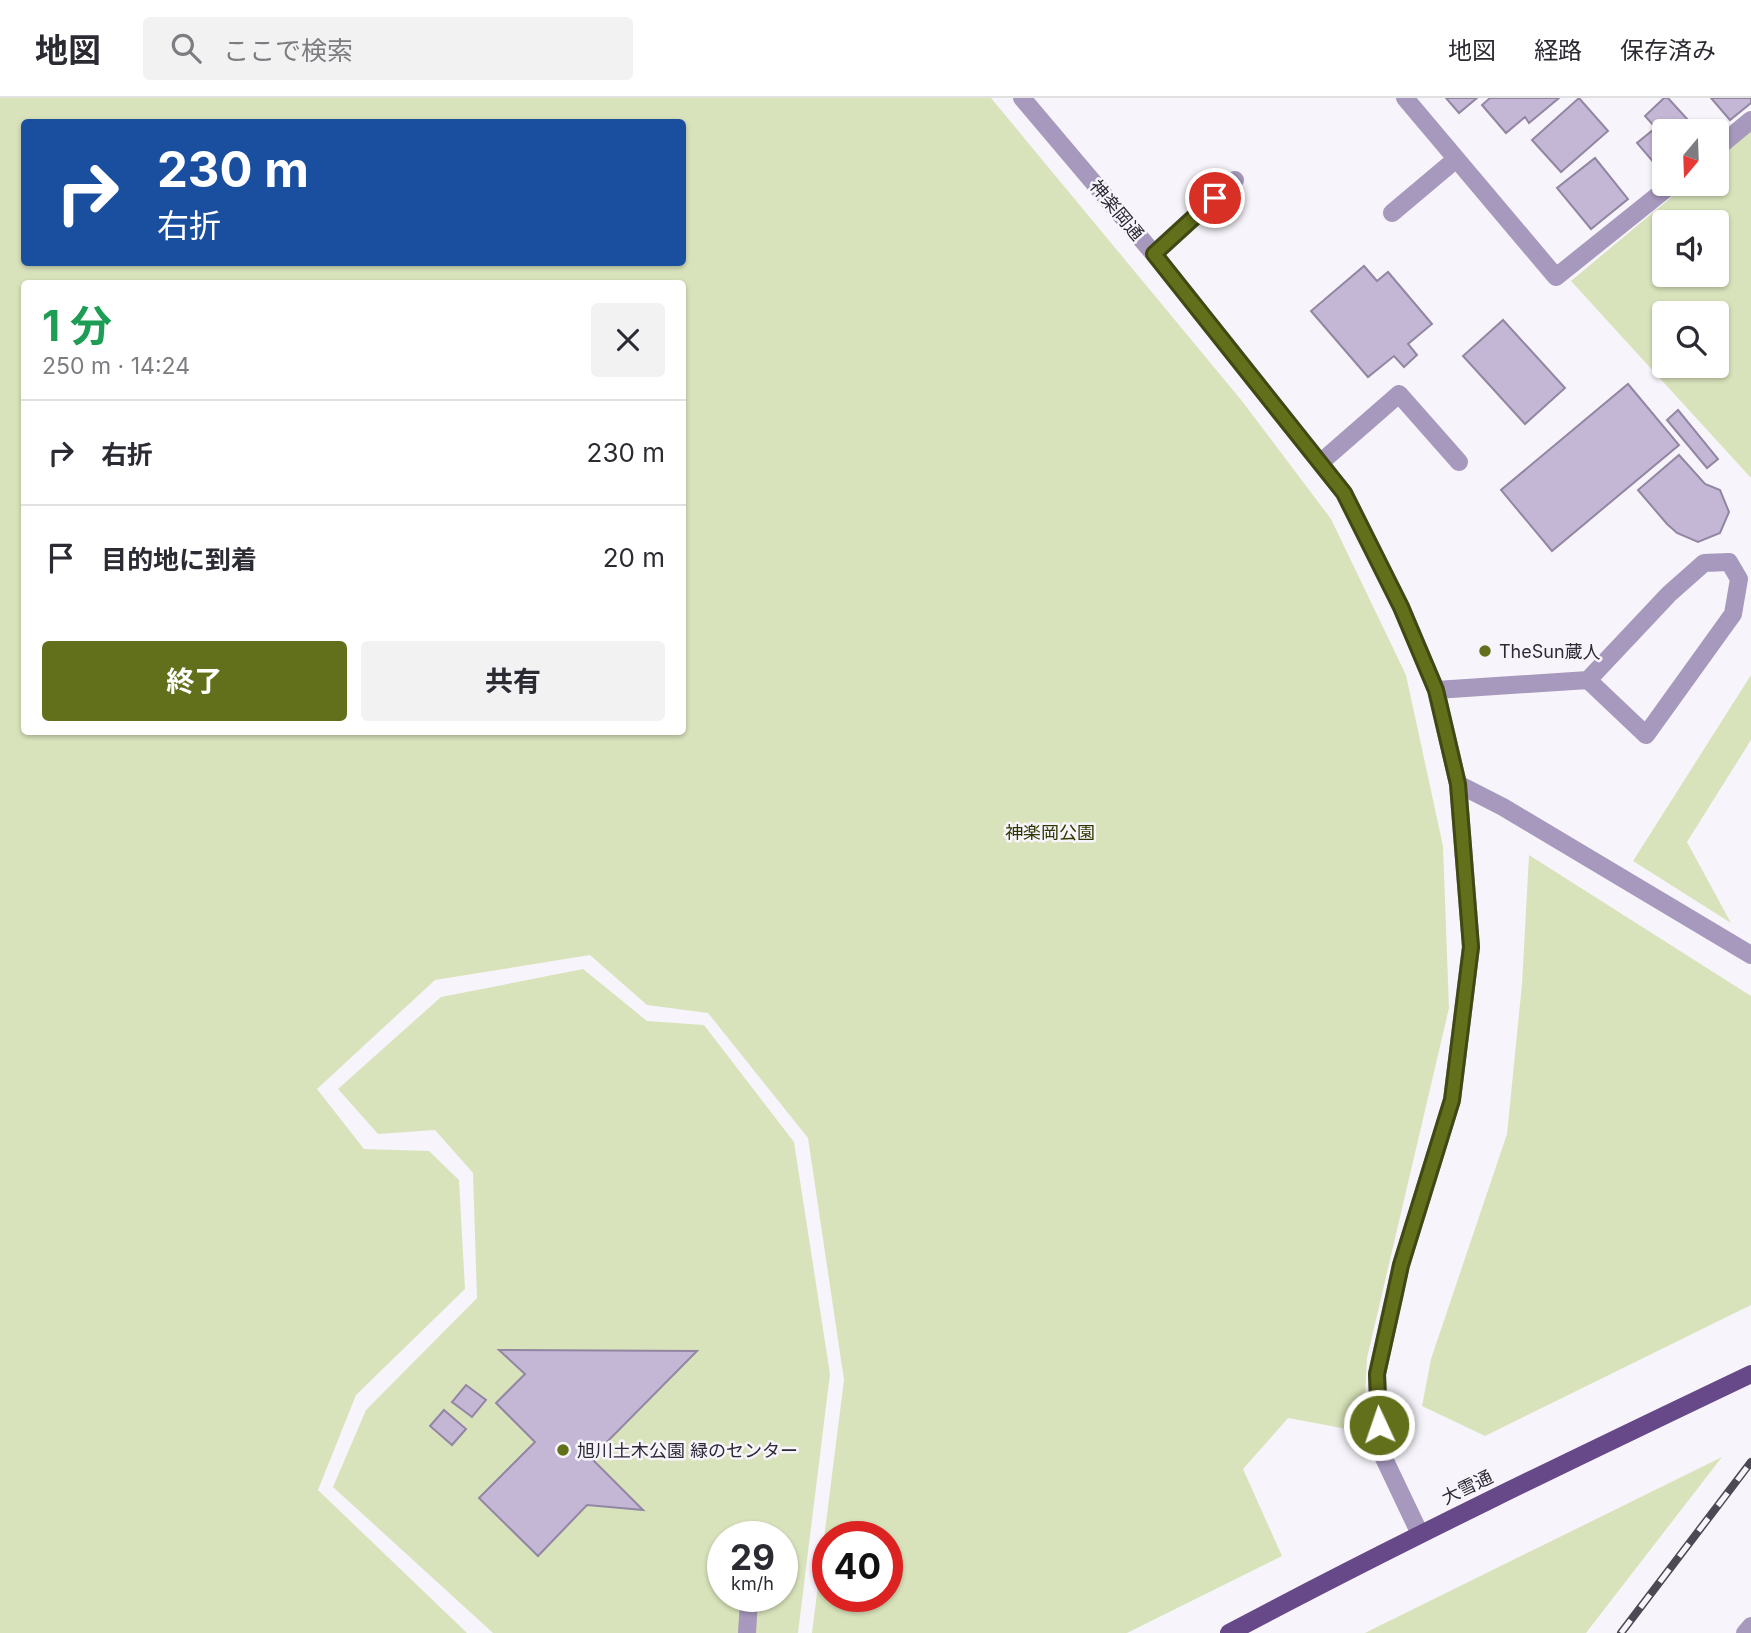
<!DOCTYPE html>
<html lang="ja">
<head>
<meta charset="utf-8">
<style>
  body { margin:0; font-family:Inter,"Noto Sans JP",sans-serif; background:#f2f2f3; color:#2b2b33; height:100vh; display:flex; flex-direction:column; font-size:26px; white-space:nowrap }
  * { box-sizing:border-box; margin:0 }
  p { font-size:23px; color:#7c7c81 }
  .icon { flex:none; width:38px; height:38px; fill:none; stroke:currentColor; stroke-width:2; stroke-linecap:round; stroke-linejoin:round }
  .map { position:relative; flex:1; overflow:hidden }
  .drawer { position:absolute; left:21px; top:182px; width:665px; height:455px; display:flex; flex-direction:column; background:#fff; border-radius:7px; box-shadow:0 2px 5px #0004 }
  .drawer>* { flex:none }
  .top-card { position:absolute; left:21px; top:21px; width:665px; height:147px; border-radius:7px; box-shadow:0 2px 5px #0004; background:#1a4fa0; color:#fff; overflow:hidden }
  .needle { width:46px; rotate:199deg }
  .tools { position:absolute; left:1652px; top:21px; display:grid; gap:14px }
  .tools a { display:grid; place-items:center; width:77px; height:77px; border-radius:7px; background:#fff; box-shadow:0 2px 5px #0004; font-size:35px }
  .speed { position:absolute; left:707px; top:1423px; display:flex; gap:14px; font-size:35px; font-weight:700; text-align:center }
  .speed>* { display:grid; place-content:center; width:91px; height:91px; border-radius:50%; background:#fff; box-shadow:0 2px 5px #0004; line-height:1 }
  .speed small { font-size:18px; font-weight:400 }
  .speed .limit { border:10px solid #d22; background:#fff; color:#111 }
  .pin { position:absolute; display:grid; place-items:center; width:60px; height:60px; color:#fff; margin:-30px; border:4px solid #fff; border-radius:50%; box-shadow:0 2px 7px #0007 }
  .me { position:absolute; width:77px; margin:-38px; rotate:357deg; stroke-linejoin:round; filter:drop-shadow(0 0 5px #0008) }
  .turn { display:flex; align-items:center; gap:24px; height:147px; padding:0 21px; font-size:32px }
  .turn .icon { width:91px; height:91px; stroke-width:2.5 }
  .turn b { display:block; font-size:49px; line-height:60px }
  .round { display:grid; place-items:center; flex:none; width:74px; height:74px; border-radius:7px; background:#f2f2f3 }
  .summary { display:flex; align-items:center; justify-content:space-between; height:119px; padding:0 21px }
  h1 { font-size:42px; font-weight:700; line-height:52px; color:#1e9e55 }
  .action { display:flex; gap:14px; margin-top:auto; padding:14px 21px }
  .action a { flex:1; height:80px; border-radius:7px; background:#62701b; color:#fff; font-size:28px; font-weight:700; line-height:80px; text-align:center }
  .action a+a { background:#f2f2f3; color:#2b2b33 }
  ul { padding:0; list-style:none }
  li { display:flex; align-items:center; gap:21px; height:105px; padding:0 21px; border-top:2px solid #e1e1e2 }
  li div { flex:1 }
  li b { display:block; font-size:26px }
  li em { font-style:normal }
  header { display:flex; align-items:center; gap:42px; box-sizing:border-box; height:98px; padding:0 35px; background:#fff; border-bottom:2px solid #e1e1e2 }
  header strong { font-size:33px }
  nav { display:flex; gap:38px; margin-inline-start:auto; font-size:24px }
  .search { width:490px; height:63px; background:#f2f2f3; display:flex; align-items:center; gap:18px; box-sizing:border-box; padding:0 24px; border-radius:7px; color:#7c7c81; font-size:26px }
  .map>svg:first-child { display:block }
  .green { fill:#d9e3bb; fill-rule:evenodd }
  .building { fill:#c4b7d6; stroke:#9286a3; stroke-width:2 }
  .lines { fill:none; stroke-linecap:round; stroke-linejoin:round }
  .minor { stroke:#a798bd; stroke-width:18 }
  .major { stroke:#67498a; stroke-width:18 }
  .rail-casing { stroke:#4d4954; stroke-width:8 }
  .rail { stroke:#f7f5fb; stroke-width:5; stroke-dasharray:16; stroke-linecap:butt }
  .route-casing { stroke:#404912; stroke-width:18 }
  .route { stroke:#62701b; stroke-width:12 }
  .poi-dot { fill:#62701b; stroke:#f7f5fb; stroke-width:2.5 }
  .labels { text-anchor:middle; dominant-baseline:central; stroke-width:5; stroke-linejoin:round; paint-order:stroke }
  .street-label { font-size:18px; fill:#2e2935; stroke:#f7f5fb }
  .poi-label { font-size:18px; fill:#2e2935; stroke:#f7f5fb; text-anchor:start }
  .park-label { font-size:18px; fill:#303800; stroke:#f7f5fb }
</style>
</head>
<body>
<header>
<strong>地図</strong>
<div class="search"><svg class="icon" aria-label="search" viewBox="0 0 24 24"><circle cx="10" cy="10" r="6"/><path d="M15 15l6 6"/></svg>ここで検索</div>
<nav><a>地図</a><a>経路</a><a>保存済み</a></nav>
</header>
<div class="map">
<svg width="1751" height="1535" viewBox="0 0 1751 1535">
  <rect width="100%" height="100%" fill="#f7f5fb"/>
  <!-- green -->
  <path class="green" d="M0,0h991l251,303 89,118 75,156 37,171 6,162 -82,350 -4,74 -75,-14 -45,51 39,87 -155,77h-315l32,-253 -36,-242 -100,-125 -61,-8 -57,-50 -155,25 -118,109 47,60 65,2 30,29 6,109 -109,106 -38,95 149,143h-467zM682,24v140h-658v-140zM24,186h658v448h-658zM887,1438v60h-59v-60z
    M1751,32v348l-180,-197 116,-97h30v-25zM1664,124h53v53h-53zM1664,215h53v53h-53z
    M1751,577v65l-64,102 44,81 -98,-62z
    M1529,757l222,141v309l-266,131 -63,-30 9,-47 76,-225 15,-150z
    M583,871l64,52 57,4 90,117 36,232 -32,259h-305l-160,-146 33,-77 111,-112 -4,-125 -38,-43 -57,4 -40,-45 103,-92zM723,1438h59v60h-59z
    M1722,1359l-136,176h-221l14,-7z"/>
  <!-- building -->
  <path class="building" d="M1446,0h31l-18,15z
    M1490,0h69l-30,25 -4,-6 -19,16 -24,-28z
    M1579,0l29,33 -47,41 -29,-32z
    M1664,0h4l30,33h-34v6l-19,-21z
    M1711,0h40v5l-21,17z
    M1653,32l11,13v26l-3,2 -24,-28z
    M1595,60l33,41 -37,30 -34,-41z
    M1364,168l13,15 11,-9 44,52 -24,20 9,11 -13,12 -10,-11 -26,21 -57,-66z
    M1503,222l62,68 -40,36 -62,-68z
    M1628,286l51,61 -127,106 -51,-61z
    M1678,312l40,49 -11,9 -40,-48z
    M1679,357l26,29 15,6 9,22 -9,21 -22,9 -21,-9 -10,-9 -29,-34z
    M499,1252l198,1 -106,107 52,52 -56,-5 -49,51 -59,-58 56,-56 -39,-39 29,-29z
    M466,1287l20,15 -14,17 -20,-15z
    M444,1312l22,19 -14,16 -22,-19z"/>
  <g class="lines">
    <!-- minor -->
    <path class="minor" d="M1022,0l132,156 190,239 57,114 35,83 22,94 13,163 -19,153 -51,165 -24,109 3,76 40,84
      M1405,0l151,179 116,-93
      M1717,50l34,-28
      M1392,115l63,-53
      M1154,156l81,-74
      M1320,365l79,-69 60,68
      M1436,592l152,-10 81,-86 35,-31 25,-1 10,17 -6,35 -87,121 -58,-55
      M1458,686l45,23 248,148
      M747,1535l2,-32
      M1745,1535l6,-7"/>
    <!-- major -->
    <path class="major" d="M1229,1535c171,-91 346,-175 522,-259"/>
    <defs>
      <path id="rail" d="M1621,1535l130,-171"/>
    </defs>
    <!-- rail casing -->
    <use href="#rail" class="rail-casing"/>
    <!-- rail -->
    <use href="#rail" class="rail"/>
  </g>
  <g class="lines">
    <defs>
      <path id="route" d="M1215,100l-61,56 190,239 57,114 35,83 22,94 13,163 -19,153 -51,165 -6,28 -18,81 2,51"/>
    </defs>
    <!-- route casing -->
    <use href="#route" class="route-casing"/>
    <!-- route -->
    <use href="#route" class="route"/>
  </g>
  <!-- markers -->
  <g class="poi-dot">
    <circle cx="1485" cy="553" r="7"/>
    <circle cx="563" cy="1352" r="7"/>
  </g>
  <g class="labels">
    <!-- street labels -->
    <g class="street-label">
      <text transform="translate(1117 112) rotate(50)">神楽岡通</text>
      <text transform="translate(1467 1389) rotate(-26)">大雪通</text>
    </g>
    <!-- poi labels -->
    <g class="poi-label">
      <text x="1499" y="553">TheSun蔵人</text>
      <text x="577" y="1352">旭川土木公園 緑のセンター</text>
    </g>
    <!-- park labels -->
    <g class="park-label">
      <text x="1050" y="734">神楽岡公園</text>
    </g>
  </g>
</svg>
<div class="tools">
<a><svg class="needle" viewBox="-14 -14 28 28"><path d="M0-13l5 13h-10z" fill="#e53935"/><path d="M0 13l5-13h-10z" fill="#7c7c81"/></svg></a>
<a><svg class="icon" aria-label="sound" viewBox="0 0 24 24"><path d="M4 9h4l5-4v14l-5-4H4zM17 9q2 3 0 6"/></svg></a>
<a><svg class="icon" aria-label="search" viewBox="0 0 24 24"><circle cx="10" cy="10" r="6"/><path d="M15 15l6 6"/></svg></a>
</div>
<div class="speed"><div>29<small>km/h</small></div><div class="limit">40</div></div>
<div class="pin" style="left:1215px;top:100px;background:#d93025"><svg class="icon" aria-label="arrive" viewBox="0 0 24 24"><path d="M6 21V4h12l-3 4 3 4H6"/></svg></div>
<svg class="me" style="left:1379px;top:1327px" viewBox="-20 -20 40 40"><circle r="17" fill="#62701b" stroke="#fff" stroke-width="3"/><path d="M0-11L8 9 0 5-8 9z" fill="#fff"/></svg>
<div class="top-card">
<div class="turn"><svg class="icon" aria-label="right" viewBox="0 0 24 24"><path d="M7 20v-9h11M14 6l5 5-5 5"/></svg><div><b>230 m</b>右折</div></div>
</div>
<section class="drawer">
<div class="summary"><div><h1>1 分</h1><p>250 m · 14:24</p></div><a class="round"><svg class="icon" aria-label="close" viewBox="0 0 24 24"><path d="M6 6l12 12M18 6L6 18"/></svg></a></div>
<ul>
<li><svg class="icon" aria-label="right" viewBox="0 0 24 24"><path d="M7 20v-9h11M14 6l5 5-5 5"/></svg><div><b>右折</b></div><em>230 m</em></li>
<li><svg class="icon" aria-label="arrive" viewBox="0 0 24 24"><path d="M6 21V4h12l-3 4 3 4H6"/></svg><div><b>目的地に到着</b></div><em>20 m</em></li>
</ul>
<div class="action"><a>終了</a><a>共有</a></div>
</section>
</div>
</body>
</html>
